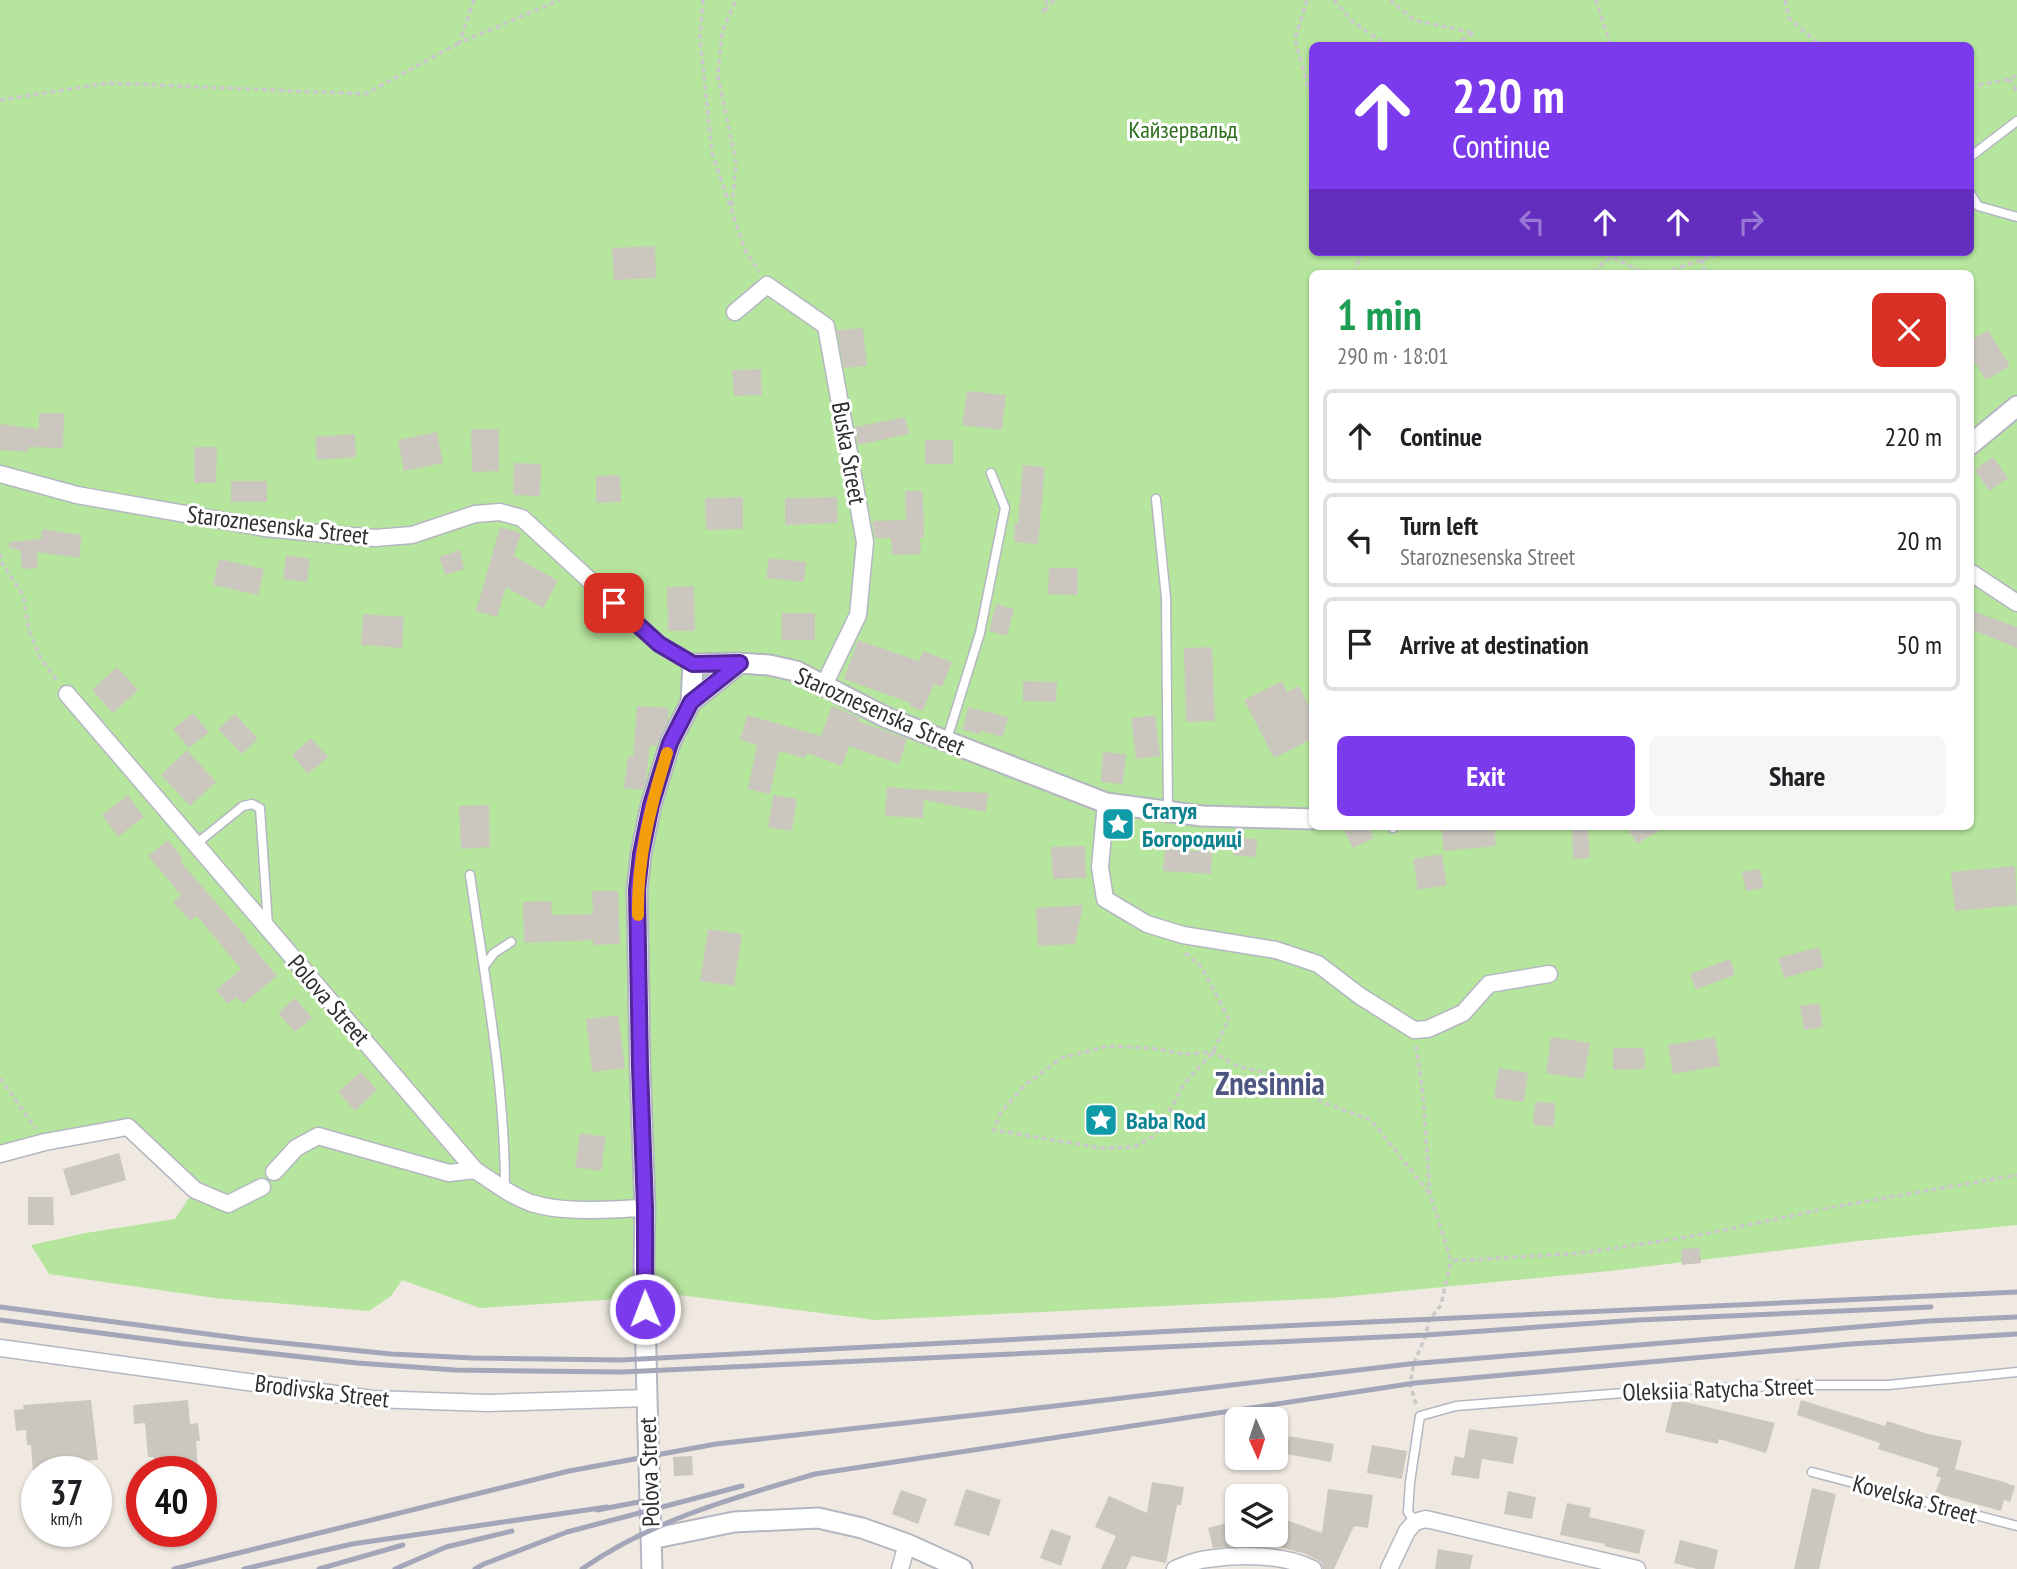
<!DOCTYPE html>
<html lang="en">
<head>
<meta charset="utf-8">
<style>
  body { margin:0; font-family:"PT Sans Narrow",sans-serif; background:#f6f6f6; color:#202124; height:100vh; display:flex; flex-direction:column; font-size:26px; white-space:nowrap }
  * { box-sizing:border-box; margin:0 }
  p { font-size:23px; color:#757577 }
  .icon { flex:none; width:38px; height:38px; fill:none; stroke:currentColor; stroke-width:2; stroke-linecap:round; stroke-linejoin:round }
  .map { position:relative; flex:1; overflow:hidden }
  .drawer { position:absolute; left:1309px; top:270px; width:665px; height:560px; display:flex; flex-direction:column; background:#fff; border-radius:10px; box-shadow:0 2px 5px #0004 }
  .drawer>* { flex:none }
  .top-card { position:absolute; left:1309px; top:42px; width:665px; height:214px; border-radius:10px; box-shadow:0 2px 5px #0004; background:#7c3aed; color:#fff; overflow:hidden }
  .needle { width:46px; rotate:177deg }
  .buttons { position:absolute; left:1225px; top:1407px; display:grid; gap:14px }
  .buttons a { display:grid; place-items:center; width:63px; height:63px; border-radius:10px; background:#fff; box-shadow:0 2px 5px #0004; font-size:35px }
  .speed { position:absolute; left:21px; top:1456px; display:flex; gap:14px; font-size:35px; font-weight:700; text-align:center }
  .speed>* { display:grid; place-content:center; width:91px; height:91px; border-radius:50%; background:#fff; box-shadow:0 2px 5px #0004; line-height:1 }
  .speed small { font-size:18px; font-weight:400 }
  .speed .limit { border:10px solid #d22; background:#fff; color:#111 }
  .pin { position:absolute; display:grid; place-items:center; width:60px; height:60px; color:#fff; margin:-30px; border-radius:14px; box-shadow:0 4px 10px #0006 }
  .me { position:absolute; width:77px; margin:-38px; rotate:359deg; stroke-linejoin:round; filter:drop-shadow(0 0 5px #0008) }
  .turn { display:flex; align-items:center; gap:24px; height:147px; padding:0 28px; font-size:32px }
  .turn .icon { width:91px; height:91px; stroke-width:2.5 }
  .turn b { display:block; font-size:49px; line-height:60px }
  .lanes { display:flex; align-items:center; height:66px; padding:0 28px; background:#0003; justify-content:center; gap:35px; direction:ltr }
  .lanes .off { opacity:.35 }
  .round { display:grid; place-items:center; flex:none; width:74px; height:74px; border-radius:10px; background:#f6f6f6 }
  .summary { display:flex; align-items:center; justify-content:space-between; height:119px; padding:0 28px }
  h1 { font-size:42px; font-weight:700; line-height:52px; color:#1e9e55 }
  .cta { display:flex; gap:14px; margin-top:auto; padding:14px 28px }
  .cta a { flex:1; height:80px; border-radius:10px; background:#7c3aed; color:#fff; font-size:28px; font-weight:700; line-height:80px; text-align:center }
  .cta a+a { background:#f6f6f6; color:#202124 }
  ul { padding:0; list-style:none }
  li { display:flex; align-items:center; gap:21px; height:94px; margin:0 14px 10px; padding:0 14px; border:4px solid #e0e0e0; border-radius:10px }
  li div { flex:1 }
  li b { display:block; font-size:26px }
  li em { font-style:normal }
  .map>svg:first-child { display:block }
  .green { fill:#b6e59e; fill-rule:evenodd }
  .building { fill:#cbc7bf }
  .lines { fill:none; stroke-linecap:round; stroke-linejoin:round }
  .service-casing { stroke:#b4b7c1; stroke-width:11 }
  .minor-casing { stroke:#b4b7c1; stroke-width:19 }
  .tertiary-casing { stroke:#b4b7c1; stroke-width:23 }
  .path { stroke:#c9c9c9; stroke-width:3.5; stroke-dasharray:5 3.5; stroke-linecap:butt }
  .service { stroke:#fff; stroke-width:8 }
  .minor { stroke:#fff; stroke-width:16 }
  .tertiary { stroke:#fff; stroke-width:19 }
  .rail { stroke:#a3a6b8; stroke-width:5 }
  .route-casing { stroke:#51269a; stroke-width:18 }
  .route { stroke:#7c3aed; stroke-width:12 }
  .slow { stroke:#f59e0b; stroke-width:12 }
  .labels { text-anchor:middle; dominant-baseline:central; stroke-width:6; stroke-linejoin:round; paint-order:stroke }
  .park-label { font-size:24px; fill:#2c6e1b; stroke:#fff }
  .street-label { font-size:24px; fill:#2e2e2e; stroke:#fff }
  .culture-label { font-size:24px; font-weight:bold; fill:#0d838f; stroke:#fff; text-anchor:start }
  .district-label { font-size:32px; font-weight:bold; fill:#4d5680; stroke:#fff }
</style>
</head>
<body>
<div class="map">
<svg width="2017" height="1569" viewBox="0 0 2017 1569">
  <rect width="100%" height="100%" fill="#efe9e1"/>
  <!-- green -->
  <path class="green" d="M0,0h2017v1225l-159,16 -249,30 -279,27 -455,22 -196,-25 -199,13 -78,-28 -11,16 -22,15 -154,-13 -166,-24 -18,-29 55,-12 89,-14 19,-29 -75,-65 -82,25 -37,13zM1312,46h658v206h-658zM1312,273h658v553h-658z"/>
  <!-- building -->
  <path class="building" d="M655,246l1,32 -42,2 -2,-32z
    M863,328l4,38 -23,2 -7,-38z
    M1988,330l22,36 -24,14 -16,-25v-14z
    M761,369l1,26 -28,1 -2,-26z
    M967,391l39,4 -4,35 -40,-5z
    M39,413h25l-1,35 -34,-1 -1,5 -28,-2v-26l39,5z
    M905,417l4,17 -51,11 -3,-18z
    M471,429h28v42l-27,1z
    M437,432l6,31 -39,8 -6,-31z
    M355,434l1,23 -39,3 -2,-23z
    M925,440h28v24h-28z
    M194,447h23l-1,36h-22z
    M1993,457l15,21 -19,13 -14,-21z
    M514,463l27,1 -1,32 -27,-1z
    M1023,465l22,2 -7,77 -24,-2 1,-19h3z
    M620,475l1,27 -25,1v-27z
    M231,481h36v21h-36z
    M905,491h18l1,46 -4,1 1,16 -29,1 -1,-17h-16l-3,-17 34,-1z
    M743,497v32l-37,1 -1,-32z
    M837,497l1,26 -53,2v-27z
    M500,527l21,6 -7,23 44,25 -15,27 -37,-21 -9,30 -21,-6z
    M42,529l40,6 -3,23 -42,-6 1,16 -16,1 -2,-19 -11,-2v-6l32,-3z
    M460,550l4,19 -19,6 -6,-18z
    M286,555l24,4 -3,23 -24,-3z
    M769,558l37,4 -2,20 -38,-4z
    M219,559l45,10 -6,26 -45,-10z
    M1049,568h29v27l-30,-1z
    M694,586l1,45h-27l-1,-44z
    M996,604l18,5 -7,27 -18,-5z
    M1970,610l47,17v21l-47,-19z
    M782,613h33v27h-33z
    M363,614l41,3 -2,31 -41,-3z
    M858,640l61,21 4,-10 29,11 -10,25 -8,-3 -11,27 -14,-5 2,-3 -67,-24z
    M1212,647l3,74 -29,1 -2,-74z
    M117,667l21,23 -25,23 -21,-23z
    M1023,681l34,1 -1,20 -33,-1z
    M1282,681l5,11 12,-6 13,27v26l-38,19 -30,-58z
    M637,706l32,2 -1,13 -12,25 -6,-1 -4,34 -3,11 -19,-2 4,-32 5,1z
    M832,706l28,12 -2,3 49,18 -8,25 -50,-18 -7,20 -35,-13 -2,5 -26,-7 -9,43 -22,-5 9,-44 -17,-5 7,-25 74,21z
    M968,707l40,10 -5,20 -22,-6 -1,3 -17,-4z
    M193,713l16,19 -20,16 -16,-19z
    M235,714l23,25 -16,15 -24,-25z
    M1155,715l5,41 -24,3 -5,-41z
    M311,738l17,19 -20,17 -16,-19z
    M187,750l29,32 -26,24 -29,-31z
    M1103,752l23,2 -3,30 -22,-2z
    M887,787l38,3 64,3 -4,19 -61,-12 -1,18 -38,-2z
    M128,795l16,22 -26,20 -16,-22z
    M773,795l24,4 -5,32 -24,-4z
    M489,805l1,42 -29,2 -2,-43z
    M1342,826h26l6,12 -21,10z
    M1441,826h53l2,20 -52,5z
    M1626,826h41l-30,18z
    M1572,829h16l2,29 -17,1z
    M1236,838l21,1 -1,18 -22,-2z
    M168,840l15,19 -3,2 67,77 -1,1 31,37 -34,28 -6,-7 -9,7 -12,-14 25,-21 -44,-53 -7,5 -17,-19 8,-7 -33,-39z
    M1085,846l1,32 -33,1 -2,-32z
    M1165,849l47,3 -1,22 -48,-3z
    M1442,854l5,31 -29,5 -5,-31z
    M2015,866l2,39 -62,6 -4,-39z
    M1760,869l4,19 -18,3 -4,-19z
    M592,891h26l2,53 -27,1v-5l-69,3 -1,-41 28,-1 1,14 41,-1z
    M1083,905l-8,39 -37,2 -2,-38z
    M708,929l34,5 -8,52 -34,-5z
    M1819,947l5,20 -40,11 -6,-20z
    M1730,959l5,16 -39,14 -6,-15z
    M295,998l17,20 -17,14 -17,-19z
    M1819,1003l4,24 -19,3 -4,-24z
    M618,1015l7,53 -33,4 -6,-53z
    M1551,1037l39,6 -6,36 -38,-6z
    M1715,1037l5,29 -47,8 -5,-29z
    M1613,1048h31l1,21 -32,1z
    M1499,1068l29,5 -4,29 -30,-4z
    M361,1072l16,18 -22,21 -17,-19z
    M1535,1102l20,1 -1,24 -21,-2z
    M580,1133l26,4 -5,34 -26,-4z
    M119,1153l7,27 -55,16 -8,-27z
    M28,1197h25l1,28h-26z
    M1700,1248l1,15 -19,2 -1,-16z
    M1673,1399l102,24 -9,30 -47,-14 -1,5 -53,-12z
    M91,1400l7,60 -20,1 1,11h-46l-2,-27h-4l-1,-15 -10,1 -2,-21 10,-1 -1,-4z
    M188,1400l2,24 8,-1 2,18h-4l2,31h-43l-1,-15h-6l-3,-34 -11,1 -1,-19z
    M1801,1400l84,26 2,-5 41,13 34,7 -7,28 53,14v1l7,2 -5,16 -6,-2 -3,11 -66,-18 6,-15 -5,-2 3,-8 -61,-19 2,-6 -83,-28z
    M1469,1429l49,8 -5,27 -31,-5 -3,20 -28,-4 4,-19 9,2z
    M1289,1436l45,8 -3,18 -45,-8z
    M1372,1445l35,6 -5,28 -35,-6z
    M692,1456l1,19 -19,1 -1,-19z
    M1152,1482l32,5 -3,18h-4l-11,58 -34,-7 -6,13h-25l15,-33 -21,-9 14,-31 38,17z
    M1812,1488l24,6 -17,75h-25z
    M966,1489l35,11 -12,36 -35,-11z
    M1328,1489l45,6 -5,33 -14,-2 -20,43h-11l-2,-7 -15,-8 -35,-9 10,-27 41,15z
    M901,1490l26,9 -9,25 -26,-10z
    M1508,1491l28,6 -4,22 -28,-5z
    M1567,1503l24,5 -2,9 56,13 -6,24 -35,-8 1,-2 -45,-9z
    M1237,1520v26l-24,2 -5,-20z
    M1051,1529l20,7 -10,30 -21,-8z
    M1680,1540l38,10 -4,19h-17l-23,-6z
    M1438,1549l35,6 -3,14h-35z"/>
  <g class="lines">
    <defs>
      <path id="service" d="M1970,157l47,-36
        M1970,193l8,13 39,11
        M1156,499l10,99 2,212
        M947,739l33,-106 25,-125 -14,-35
        M1393,828l2,-2
        M196,844l47,-38 9,-2 8,4 8,117
        M470,875c15,105 35,209 35,314
        M485,965l9,-12 17,-11
        M1812,1472l205,54
        M1415,1522l-7,-10 2,-30 10,-66 36,-10 194,-15 149,-6h89l129,-13"/>
      <path id="minor" d="M735,312l32,-27 59,41 39,216 -7,73 -34,70
        M0,474l77,21 188,33 72,7 38,3 37,-3 63,-21 25,-2 22,6 137,126 34,20
        M1970,572l47,31
        M67,694l408,476c17,11 36,26 56,33 36,11 77,6 114,5
        M1106,803l-6,64 5,32 42,25 36,11 93,15 42,14 42,32 54,34 14,-1 35,-16 26,-29 60,-10
        M0,1154l45,-12 83,-15 67,63 33,14 34,-17
        M274,1172l22,-24 22,-12 131,37 26,-3
        M0,1348l372,51 116,4 159,-5
        M900,1569l7,-25
        M1175,1569c10,-4 21,-9 32,-10 32,-5 77,-5 106,10
        M1389,1569l18,-38 8,-9 11,-3 211,50"/>
      <path id="tertiary" d="M1970,445l47,-39
        M691,702l49,-39
        M651,1539l83,-17 84,-4 44,10 45,16 55,25
        M652,1569l-5,-171 -3,-133 1,-57 -5,-141 -3,-177 4,-36 10,-49 19,-62 21,-41 2,-38 47,-1 29,2 27,6 91,47 219,85 96,13 110,3"/>
    </defs>
    <!-- service casing -->
    <use href="#service" class="service-casing"/>
    <!-- minor casing -->
    <use href="#minor" class="minor-casing"/>
    <!-- tertiary casing -->
    <use href="#tertiary" class="tertiary-casing"/>
    <!-- path -->
    <path class="path" d="M474,0l-15,43 101,-43
      M703,0l-3,38 12,115 33,97 14,22
      M1047,0l-4,13 12,-13
      M1307,0l-12,39 13,48 4,5
      M1334,0l18,21 36,25
      M1390,0l24,20 60,13 -24,13
      M1596,0l15,46
      M1785,0l4,18 32,28
      M2009,79l8,13
      M1970,87l39,-8 8,-4
      M0,100l108,-17 257,11 94,-51
      M732,206l4,-43 -18,-87 4,-44 14,-32
      M1697,252l5,8 3,13
      M1354,273l8,-21
      M1595,273l2,-5 14,-11 34,16
      M1664,273l60,-21
      M0,553l2,10 21,32 6,36 12,28 16,21
      M1185,953l16,13 28,53 -16,33 -29,32 -16,30 -14,22 -20,11 -33,1 -107,-18 7,-18 23,-26 37,-28 48,-12 41,2 35,6 28,-2 24,14 51,12 34,24 49,18 59,74
      M1416,1046l7,49 7,99 21,67 131,-8 118,-18 133,-28 184,-32
      M0,1078l36,51
      M1416,1404l-6,-20 4,-21 12,-28 3,-15 12,-15 10,-44"/>
    <!-- service -->
    <use href="#service" class="service"/>
    <!-- minor -->
    <use href="#minor" class="minor"/>
    <!-- tertiary -->
    <use href="#tertiary" class="tertiary"/>
    <!-- rail -->
    <path class="rail" d="M0,1307l253,33 138,14 82,4 148,2 554,-29 842,-39
      M0,1320l185,24 172,19 98,7 167,2 804,-37 212,-15 293,-13
      M597,1510l52,-10
      M174,1569l395,-98 147,-27 339,-38 354,-42 519,-43 89,-4
      M244,1569l108,-25 255,-37
      M319,1569l84,-24
      M395,1569l51,-22 66,-16
      M475,1569l9,-5 83,-32 175,-46
      M582,1569c70,-49 151,-71 233,-95l600,-91 436,-39 166,-10"/>
  </g>
  <g class="lines">
    <defs>
      <path id="route" d="M614,603l45,41 34,20 47,-1 -49,39 -21,41 -19,62 -10,49 -4,36 3,177 5,141v101"/>
    </defs>
    <!-- route casing -->
    <use href="#route" class="route-casing"/>
    <!-- route -->
    <use href="#route" class="route"/>
    <!-- slow -->
    <path class="slow" d="M638,915c-1,-56 12,-108 29,-162"/>
  </g>
  <!-- icons -->
  <defs>
    <symbol id="sight-square" viewBox="-11 -11 22 22"><rect x="-9" y="-9" width="18" height="18" rx="4" fill="#0f9aa8" stroke="#fff"/><path d="M0-6L1.8-2.2L6-1.7L2.9 1.2L3.7 5.4L0 3.3L-3.7 5.4L-2.9 1.2L-6-1.7L-1.8-2.2Z" fill="#fff"/></symbol>
  </defs>
  <g fill-rule="evenodd">
    <use href="#sight-square" x="1099" y="805" width="38" height="38"/>
    <use href="#sight-square" x="1082" y="1101" width="38" height="38"/>
  </g>
  <g class="labels">
    <!-- park labels -->
    <g class="park-label">
      <text x="1183" y="129">Кайзервальд</text>
    </g>
    <!-- street labels -->
    <g class="street-label">
      <text transform="translate(849 453) rotate(80)">Buska Street</text>
      <text transform="translate(278 525) rotate(7)">Staroznesenska Street</text>
      <text transform="translate(880 711) rotate(24)">Staroznesenska Street</text>
      <text transform="translate(329 1000) rotate(49)">Polova Street</text>
      <text transform="translate(1718 1389) rotate(-2)">Oleksiia Ratycha Street</text>
      <text transform="translate(322 1391) rotate(7)">Brodivska Street</text>
      <text transform="translate(649 1472) rotate(-92)">Polova Street</text>
      <text transform="translate(1915 1499) rotate(15)">Kovelska Street</text>
    </g>
    <!-- culture labels -->
    <g class="culture-label">
      <text x="1142" y="810">Статуя<tspan x="1142" dy="28">Богородиці</tspan></text>
      <text x="1126" y="1120">Baba Rod</text>
    </g>
    <!-- district labels -->
    <g class="district-label">
      <text x="1270" y="1083">Znesinnia</text>
    </g>
  </g>
</svg>
<div class="buttons">
<a><svg class="needle" viewBox="-14 -14 28 28"><path d="M0-13l5 13h-10z" fill="#e53935"/><path d="M0 13l5-13h-10z" fill="#757577"/></svg></a>
<a><svg class="icon" aria-label="layers" viewBox="0 0 24 24"><path d="M12 4l9 5-9 5-9-5zM3 14l9 5 9-5"/></svg></a>
</div>
<div class="speed"><div>37<small>km/h</small></div><div class="limit">40</div></div>
<div class="pin" style="left:614px;top:603px;background:#d93025"><svg class="icon" aria-label="arrive" viewBox="0 0 24 24"><path d="M6 21V4h12l-3 4 3 4H6"/></svg></div>
<svg class="me" style="left:645px;top:1309px" viewBox="-20 -20 40 40"><circle r="17" fill="#7c3aed" stroke="#fff" stroke-width="3"/><path d="M0-11L8 9 0 5-8 9z" fill="#fff"/></svg>
<div class="top-card">
<div class="turn"><svg class="icon" aria-label="ahead" viewBox="0 0 24 24"><path d="M12 20V5M6 11l6-6 6 6"/></svg><div><b>220 m</b>Continue</div></div>
<div class="lanes"><svg class="icon off" aria-label="left" viewBox="0 0 24 24"><path d="M17 20v-9H6M10 6l-5 5 5 5"/></svg><svg class="icon" aria-label="ahead" viewBox="0 0 24 24"><path d="M12 20V5M6 11l6-6 6 6"/></svg><svg class="icon" aria-label="ahead" viewBox="0 0 24 24"><path d="M12 20V5M6 11l6-6 6 6"/></svg><svg class="icon off" aria-label="right" viewBox="0 0 24 24"><path d="M7 20v-9h11M14 6l5 5-5 5"/></svg></div>
</div>
<section class="drawer">
<div class="summary"><div><h1>1 min</h1><p>290 m · 18:01</p></div><a class="round" style="background:#d93025;color:#fff"><svg class="icon" aria-label="close" viewBox="0 0 24 24"><path d="M6 6l12 12M18 6L6 18"/></svg></a></div>
<ul>
<li><svg class="icon" aria-label="ahead" viewBox="0 0 24 24"><path d="M12 20V5M6 11l6-6 6 6"/></svg><div><b>Continue</b></div><em>220 m</em></li>
<li><svg class="icon" aria-label="left" viewBox="0 0 24 24"><path d="M17 20v-9H6M10 6l-5 5 5 5"/></svg><div><b>Turn left</b><p>Staroznesenska Street</p></div><em>20 m</em></li>
<li><svg class="icon" aria-label="arrive" viewBox="0 0 24 24"><path d="M6 21V4h12l-3 4 3 4H6"/></svg><div><b>Arrive at destination</b></div><em>50 m</em></li>
</ul>
<div class="cta"><a>Exit</a><a>Share</a></div>
</section>
</div>
</body>
</html>
